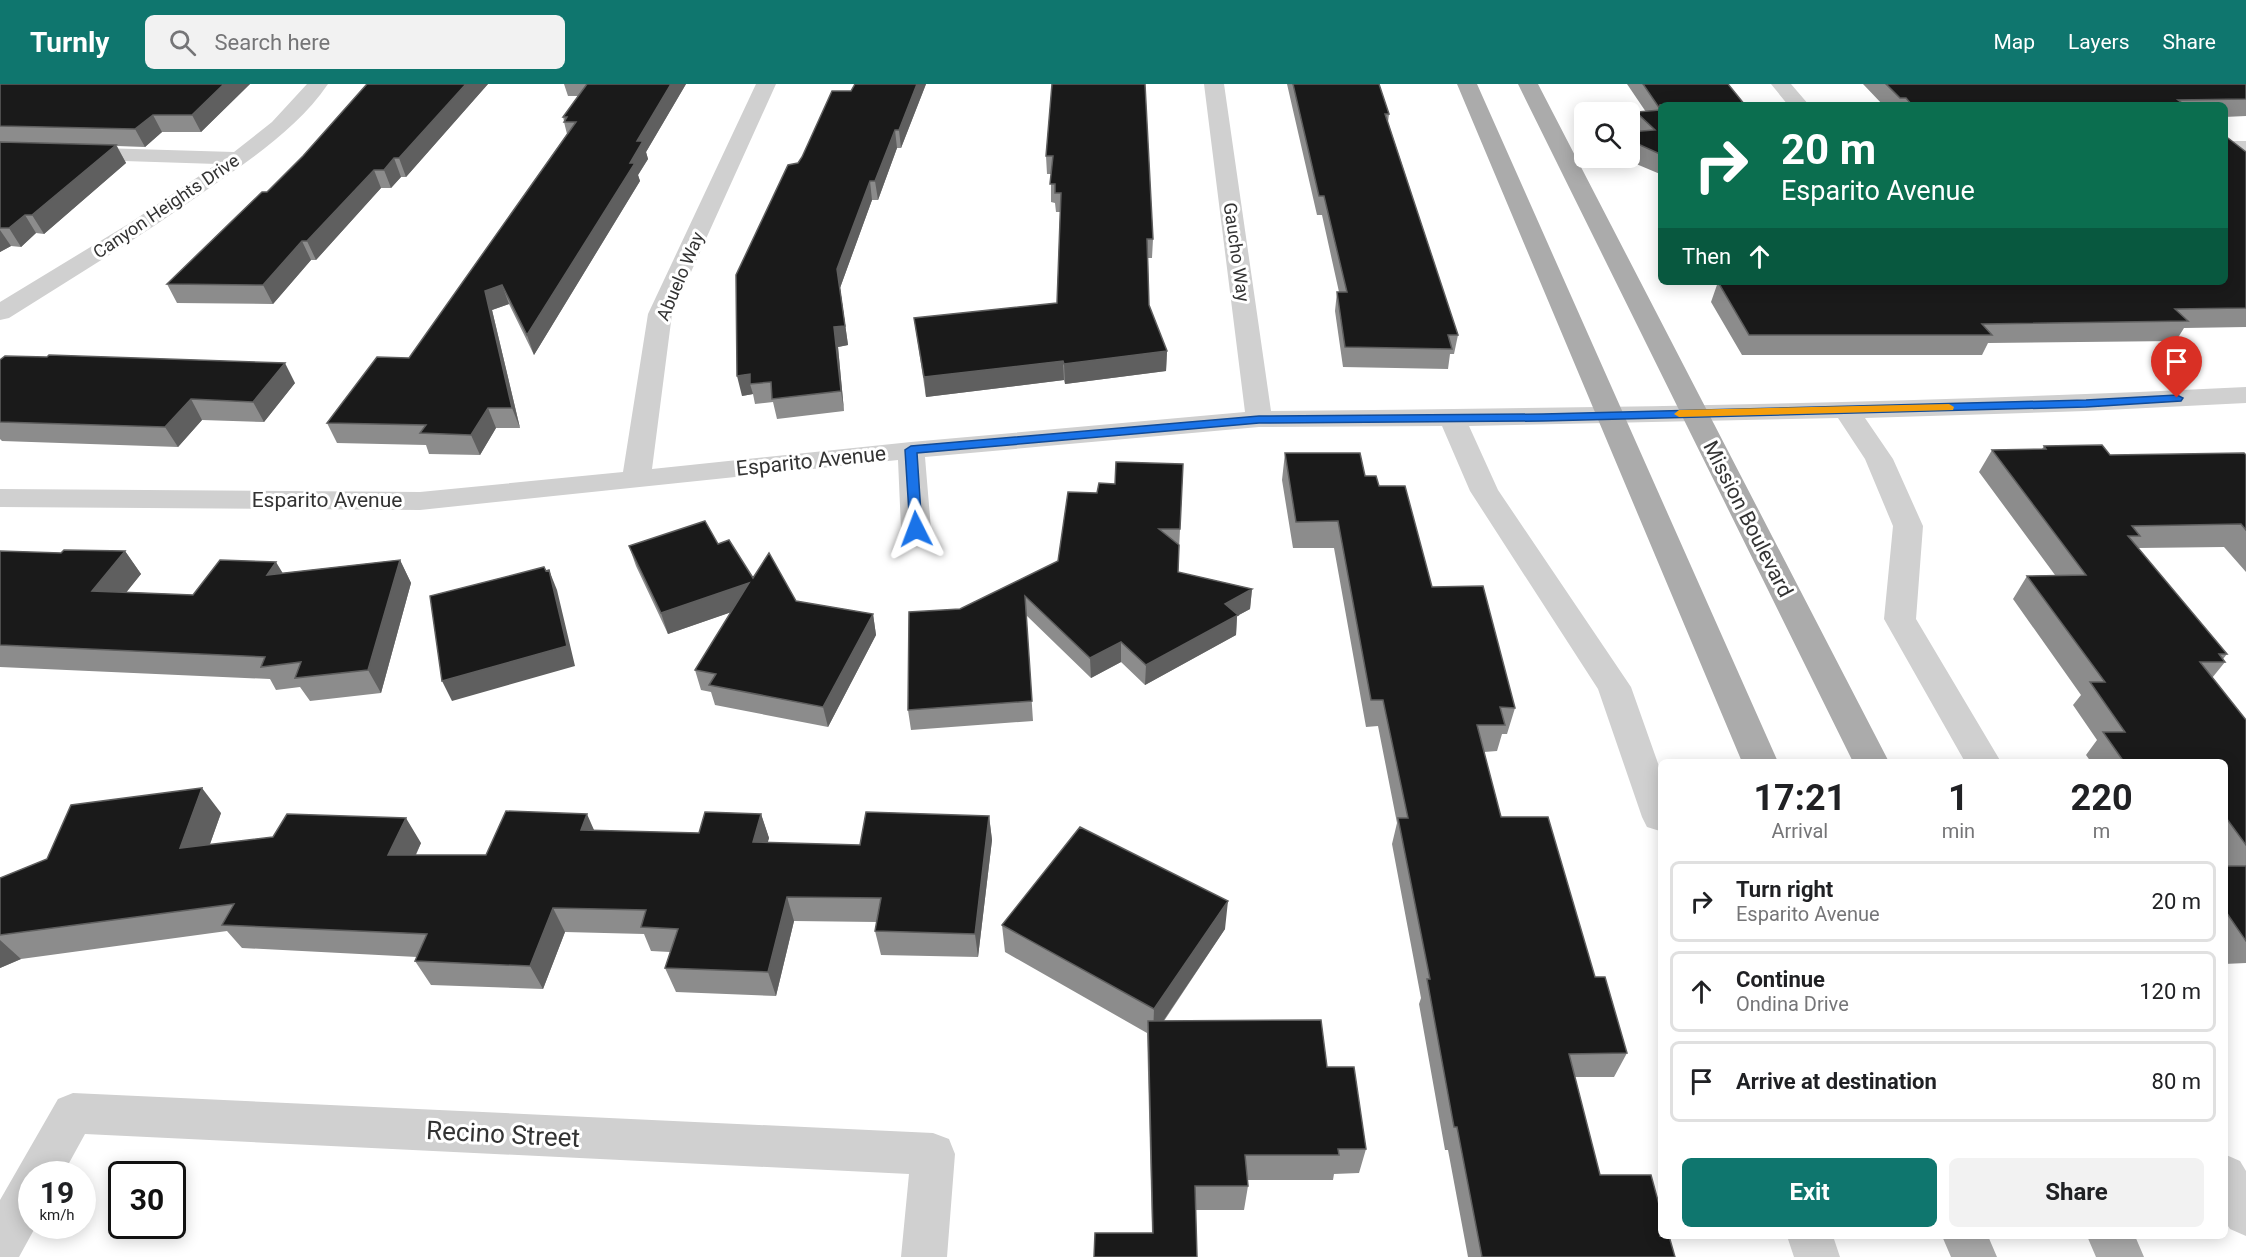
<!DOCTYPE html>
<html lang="en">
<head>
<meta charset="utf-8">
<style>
  body { margin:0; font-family:Roboto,sans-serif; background:#f2f2f2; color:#202124; height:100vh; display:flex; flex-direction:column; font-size:22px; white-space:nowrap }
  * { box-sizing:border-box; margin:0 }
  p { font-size:20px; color:#757577 }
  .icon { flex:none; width:33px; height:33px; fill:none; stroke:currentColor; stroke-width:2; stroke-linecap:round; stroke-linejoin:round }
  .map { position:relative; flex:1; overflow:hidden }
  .panel { position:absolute; left:1658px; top:675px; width:570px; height:480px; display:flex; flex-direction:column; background:#fff; border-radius:9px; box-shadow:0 3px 15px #0003 }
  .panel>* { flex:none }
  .hud { position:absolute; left:1658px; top:18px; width:570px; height:183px; border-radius:9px; box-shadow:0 3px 15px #0003; background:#0b6e4f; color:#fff; overflow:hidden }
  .fabs { position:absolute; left:1574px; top:18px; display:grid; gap:12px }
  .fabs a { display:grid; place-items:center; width:66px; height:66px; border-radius:9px; background:#fff; box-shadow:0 3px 15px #0003; font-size:30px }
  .speed { position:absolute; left:18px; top:1077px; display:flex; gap:12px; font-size:30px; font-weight:700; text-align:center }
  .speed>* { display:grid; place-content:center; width:78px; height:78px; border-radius:50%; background:#fff; box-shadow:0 3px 15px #0003; line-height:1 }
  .speed small { font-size:15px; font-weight:400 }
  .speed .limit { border:3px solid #111; border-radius:9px; background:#fff; color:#111 }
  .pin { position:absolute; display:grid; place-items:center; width:51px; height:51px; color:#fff; margin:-62px -26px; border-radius:50% 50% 50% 0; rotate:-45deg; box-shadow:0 0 6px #0007 }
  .pin .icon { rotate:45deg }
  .me { position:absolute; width:66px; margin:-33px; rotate:357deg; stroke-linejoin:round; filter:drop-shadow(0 0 4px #0008) }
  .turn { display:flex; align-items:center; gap:21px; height:126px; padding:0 24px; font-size:27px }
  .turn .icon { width:78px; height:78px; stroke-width:2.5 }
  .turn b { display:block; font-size:42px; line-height:51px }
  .then { display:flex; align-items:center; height:57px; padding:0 24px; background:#0003; gap:12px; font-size:22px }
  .eta { display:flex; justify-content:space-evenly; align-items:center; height:102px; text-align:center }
  .eta b { font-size:36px; font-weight:700; line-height:42px }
  .action { display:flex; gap:12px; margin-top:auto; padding:12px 24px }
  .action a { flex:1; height:69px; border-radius:9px; background:#0f766e; color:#fff; font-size:24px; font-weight:700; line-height:69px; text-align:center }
  .action a+a { background:#f2f2f2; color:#202124 }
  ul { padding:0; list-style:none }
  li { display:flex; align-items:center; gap:18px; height:81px; margin:0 12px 9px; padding:0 12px; border:3px solid #e0e0e0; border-radius:9px }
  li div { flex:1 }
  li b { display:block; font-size:22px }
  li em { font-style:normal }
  header { display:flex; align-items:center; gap:36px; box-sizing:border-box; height:84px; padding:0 30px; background:#0f766e; color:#fff }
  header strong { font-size:28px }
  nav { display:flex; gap:33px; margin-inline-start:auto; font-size:21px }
  .search { width:420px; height:54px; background:#f2f2f2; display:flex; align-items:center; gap:15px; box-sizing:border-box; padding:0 21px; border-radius:9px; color:#757577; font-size:22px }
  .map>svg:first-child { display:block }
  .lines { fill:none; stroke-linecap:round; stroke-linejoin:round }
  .street { fill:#d0d0d0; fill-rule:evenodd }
  .primary { fill:#ababab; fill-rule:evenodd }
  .wall { fill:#8c8c8c }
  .shaded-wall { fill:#5f5f5f }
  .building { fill:#1a1a1a; stroke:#5f5f5f; stroke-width:1.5 }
  .route { fill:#1a73e8; stroke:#114b97; stroke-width:1.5 }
  .slow { fill:#f59e0b }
  .labels { text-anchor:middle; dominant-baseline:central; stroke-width:6; stroke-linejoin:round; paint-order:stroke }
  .far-street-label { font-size:18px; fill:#333; stroke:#fff }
  .street-label { font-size:21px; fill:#333; stroke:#fff }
  .near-street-label { font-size:26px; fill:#333; stroke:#fff }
</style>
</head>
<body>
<header>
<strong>Turnly</strong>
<div class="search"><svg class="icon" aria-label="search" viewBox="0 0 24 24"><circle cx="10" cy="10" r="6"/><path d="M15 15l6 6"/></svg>Search here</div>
<nav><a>Map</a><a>Layers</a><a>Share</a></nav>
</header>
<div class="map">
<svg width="2246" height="1173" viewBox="0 0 2246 1173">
  <rect width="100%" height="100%" fill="#fff"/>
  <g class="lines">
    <!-- street -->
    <path class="street" d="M307,0h21c-30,44 -77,75 -120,105 -65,46 -132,87 -199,129l-9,2v-18l130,-79 87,-59 -217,-7v-12l234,7 38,-30z
      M756,0h20l-104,230 -20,155 259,-27 334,-30 -41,-328h20l47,327c325,-3 650,-8 975,-24v16l-160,8 -221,7 28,41 30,67 -7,93 85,143h-36l-81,-143 9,-93 -28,-67 -27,-41 -369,8 29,64 133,197 29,82v62l-13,-4 -5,-10 -44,-128 -128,-198 -28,-65 -183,1 -334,30 6,72 -4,7 -11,3 -11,-3 -4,-7 -3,-69 -478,50 -420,-3v-18l420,3 203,-20 25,-158z
      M1771,0h20l18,21h-21z
      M2224,57h22v12h-22z
      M73,1009l860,40 16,6 6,15 -8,103h-46l8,-83 -824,-40 -22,40h-31v52h4l-17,31h-19v-57l58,-101z
      M2224,1070l16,7 6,10v65l-16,-7 -6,-9z
      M1787,1152h46l7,21h-46z"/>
    <!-- primary -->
    <path class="primary" d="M1457,0h20l301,678h-36z
      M1518,0h20l351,678h-36z
      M1942,1152h46l9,21h-46z
      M2087,1152h48l9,21h-48z"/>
  </g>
  <!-- wall -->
  <path class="wall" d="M0,0h250l-49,48h-39l-17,15 -28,-1 9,17 -82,71 -8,-1 -15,14 -10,-1 -11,6z
    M367,0h121l-82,93h-5l-10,11h-10l-65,72h-5l-38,44 -96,-1 -10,-19 100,-92 36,-36z
    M564,0h122l-40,68 2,7 -10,16 2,6 -106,174 -25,-51 -17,6 28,118h-24l-16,27 -51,-1 -3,-9 -89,-2 -10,-20 82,-65 158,-224 -3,-12v-1l-1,-4 15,-21h-10z
    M855,0h71l-25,64h-4l-19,52h-6l-32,88 8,57 -10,2 6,64 -67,8 -4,-17 -18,2 -2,-10 -11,2 56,-233 53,-72z
    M1052,0l101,155 -1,19h-4l1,47 18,46 -1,20 -101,13 -1,-4 -138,17 -12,-79 143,-15 3,-91h-4l-1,-9 -4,-1v-28h-4l-1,-18z
    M1287,0h92l10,30 -1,8 70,213 -4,19h-4l-2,15 -105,-2 -8,-56 2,-19h2l-17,-77h-5z
    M1627,0h101l-68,21v69l-38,-16h7v-26h5l-2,-2 4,-18h10z
    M1863,0h383v32l-22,1v-12h-341z
    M2246,68v175l-62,1 -8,13 -188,2 -6,12h-240l-31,-53 7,-20h506z
    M0,276l295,23 -31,39 -62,-2 -24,27 -176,-6 -2,-2z
    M2044,362l66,9h136v117l-22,-25 -86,1 89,106 -4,5 2,3 -13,16 34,42v243l-22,1v-202h-133l-5,-7 11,-15 -24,-35 8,-10 -68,-96 14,-23 28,-1 -76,-103 13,-22 50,-1z
    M1285,369l80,23 14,10 53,101 83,121 -8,26h-5l-5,17 -13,1 17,65 94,160 32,76 -13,24h-39l25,98 75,82h-207l-20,-107h-3l-26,-146 2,-6 -29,-154 5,-21 -19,-97 -12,1 -32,-179h-41l-11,-68z
    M1183,380l-5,108 74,17 -2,20 -13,7 -1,19 -91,50 -24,-23 -30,16 -65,-63 7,106 -122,9 -3,-20 52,-101 98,-48 39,-68 18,-9z
    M718,460l35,34 43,23 77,13 3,21 -48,92 -113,-22 -4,-13 -10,-2 -6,-20 36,-58 -63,22 -32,-68 -7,-20z
    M0,467l61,2 64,-2 16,23 -15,18 67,3 90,-22 117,-13 11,23 -30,110 -71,8 -10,-14 -24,3 -6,-11 -270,-12z
    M221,729l-11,31 211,-1 -5,12h70l109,-24 104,2 62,-19 8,24 -2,5 93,2 129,-29 3,24 -14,117 -97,-2 -6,-24 2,-9 -83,-1 -18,75 -100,-4 -11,-24 5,-16 -19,-1 -7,-17 -79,-2 -22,57 -112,-4 -16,-24 2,-4 -175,-9 -15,-17 -206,28 -21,9v-90l47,-19z
    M1002,841l223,4 -61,92 163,46 39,82 -7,24 -25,1 -1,6h-85v6l-4,24h-49l2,47 -45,-24 -5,-200 -142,-81z"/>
  <!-- shaded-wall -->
  <path class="shaded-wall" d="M224,0h26l-49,48 -9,-17z
    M466,0h22l-82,93 -7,-19z
    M671,0h15l-40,68 2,7 -10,16 2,6 -106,174 -7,-20 103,-172 7,-22z
    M917,0h9l-25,64 -2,-18z
    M153,31l9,17 -17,15 -10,-18z
    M895,46l2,18 -19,52 -3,-19z
    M116,61l10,18 -82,71 -12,-19z
    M394,74l7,19 -10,11 -7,-18z
    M374,86l7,18 -65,72 -9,-19z
    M870,97l2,19 -32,88 8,57 -10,2 6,64 -3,-20 -7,-64 3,-58z
    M25,131l11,18 -15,14 -12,-19z
    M0,146l11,16 -11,6z
    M302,157l9,19 -38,44 -10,-19z
    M502,201l7,19 -17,6 28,118 -8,-20 -27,-117z
    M1167,267l-1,20 -101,13 -1,-20z
    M1063,277l1,19 -138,17 -2,-20z
    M285,279l10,20 -31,39 -11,-20z
    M750,290v10l3,10 -11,2 -5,-20z
    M191,315l11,21 -24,27 -13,-20z
    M488,324l8,20 -16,27 -9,-20z
    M125,467l16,23 -32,40 -17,-23z
    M400,476l11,23 -30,110 -13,-23z
    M276,478l14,23 -23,-10z
    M549,486l8,20 18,76 -123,35 -10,-20z
    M749,499l6,21 -87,30 -7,-21z
    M1252,505l-2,20 -13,7 -1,19 -91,50 1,-20 79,-61z
    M873,530l3,21 -48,92 -5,-20z
    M1121,558v20l-30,16 -1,-20z
    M202,704l19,25 -21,59 -20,-24z
    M587,730l11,25 -17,-9z
    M761,730l8,24 -8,29 -8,-25z
    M989,732l3,24 -14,117 -3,-23z
    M406,734l15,25 -17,36 -16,-24z
    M787,813l7,24 -18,75 -8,-24z
    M1228,817l-3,28 -72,107 1,-27z
    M553,824l12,24 -22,57 -13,-23z
    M0,856l21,19 -21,9z"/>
  <!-- building -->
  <path class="building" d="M0,0h224l-32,31h-39l-18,14 -135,-3z
    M367,0h99l-67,74h-5l-10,12h-10l-67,71h-5l-39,44 -96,-1 95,-92h5l36,-36z
    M587,0h84l-34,57h6l-13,22h5l-108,172 -25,-50 -17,6 27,117h-24l-17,27 -51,-2 6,-8 -99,-2 50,-66 32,1 167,-236h-12l3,-5h-4z
    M855,0h62l-18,46h-4l-20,51h-5l-33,88 8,57 -11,1 7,64 -69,8 -1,-17 -21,2v-10l-13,2 -1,-101 52,-110 10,-2 4,-6 30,-66h19z
    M1052,0h93l8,155h-6l2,66 18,46 -103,13 -1,-3 -139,16 -10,-59 143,-15 4,-110h-6v-9h-5l3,-28h-7z
    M1293,0h86l10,30h-4l73,221h-10l4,14 -107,-2 -8,-55h10l-23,-96h-5z
    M1643,0h85l17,21h-85v4z
    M1886,0h360v15l-68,1 7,5h-273l-6,-7h-6z
    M1660,26v44l-31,-14v-8l26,-2 -19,-18z
    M2224,51l22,17v156l-71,1 13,12 -206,3 10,11h-243l-31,-53h506z
    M0,58l116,3 -84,70h-7l-16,13h-9z
    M49,271l236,8 -32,39 -62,-3 -26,28 -165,-5v-62l5,-4 42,1z
    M2102,361l8,10 134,-2 2,2v75l-5,-6 -109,2 8,10h-12l99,118h-8l6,8h-25l46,58v125l-22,-30v-53h-100l-21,-30h22l-35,-50h15l-78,-106 59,-1 -94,-125 54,-1 -2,-3z
    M1285,369h75l5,23h11l3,10h26l27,101 51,-1 32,122 -15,-1 5,18h-28l24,92h47l47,160h10l22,76 -58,1 31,121h51l9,33v28h9l6,21h-193l-25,-130h-3l-27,-148h3l-32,-161h10l-25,-118h-12l-33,-179 -42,1z
    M1116,378l67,2 -3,65h-21l20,16 -1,27 74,17 -27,15 13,11 -92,50 -25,-23 -31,16 -65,-62 7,105 -124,9 1,-98 51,-3 98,-48 10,-69 29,1 2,-10 16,1z
    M705,437l13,23 11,-4 24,38 16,-25 27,48 77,13 -50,93 -114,-22 7,-11 -21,-4 54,-87 -88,30 -32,-67z
    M64,466l61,1 -33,40 101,4 27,-35 56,2 -9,13 133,-15 -32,110 -73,8 6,-16 -40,5 4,-10 -265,-12v-94l61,2z
    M544,483l2,4 3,-1 18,76 -125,35 -12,-85z
    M202,704l-22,60 93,-11 14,-23 119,4 -18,37h98l20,-44 81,3 -6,16 118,3 6,-21 56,2 -8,28 107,3 6,-33 123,4 -14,118 -100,-3 6,-33 -94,-1 -19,75 -103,-4 13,-39 -37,-2 5,-17 -93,-2 -23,58 -115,-5 12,-27 -205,-9 12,-21 -234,31v-57l47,-19 24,-54z
    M1080,743l148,74 -74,108 -152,-84z
    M2224,782h22v75l-22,-32z
    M1321,936l6,47h27l12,82h-28l1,6h-94l3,31h-53l2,71h-103l1,-24h58l-5,-212z"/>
  <!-- route -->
  <path class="route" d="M2177,311l6,3 -2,3 -95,6 -543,14 -284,2 -342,30 5,76 -6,4 -6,-4 -5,-79 6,-4 348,-30 284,-2 543,-14z"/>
  <!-- slow -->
  <path class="slow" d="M1949,320l5,3 -1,3 -274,7 -5,-3 5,-4z"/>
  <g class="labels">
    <!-- far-street labels -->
    <g class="far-street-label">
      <text transform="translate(166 122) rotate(-34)">Canyon Heights Drive</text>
      <text transform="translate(1237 168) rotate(82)">Gaucho Way</text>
      <text transform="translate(680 192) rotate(-67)">Abuelo Way</text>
    </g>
    <!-- street labels -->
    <g class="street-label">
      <text transform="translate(811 377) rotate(-6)">Esparito Avenue</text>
      <text x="327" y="416">Esparito Avenue</text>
      <text transform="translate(1748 435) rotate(63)">Mission Boulevard</text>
    </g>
    <!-- near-street labels -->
    <g class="near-street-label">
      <text transform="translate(503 1050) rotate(3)">Recino Street</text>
    </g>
  </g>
</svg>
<div class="fabs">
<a><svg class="icon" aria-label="search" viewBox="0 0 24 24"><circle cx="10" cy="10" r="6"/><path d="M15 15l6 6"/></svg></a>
</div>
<div class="speed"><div>19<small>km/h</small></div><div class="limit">30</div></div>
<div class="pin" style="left:2177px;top:314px;background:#d93025"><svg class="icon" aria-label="arrive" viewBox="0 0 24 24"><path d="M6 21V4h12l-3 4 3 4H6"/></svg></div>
<svg class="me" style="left:916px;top:445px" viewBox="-20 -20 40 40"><path d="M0-17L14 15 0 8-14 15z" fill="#1a73e8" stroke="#fff" stroke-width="4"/></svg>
<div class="hud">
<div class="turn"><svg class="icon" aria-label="right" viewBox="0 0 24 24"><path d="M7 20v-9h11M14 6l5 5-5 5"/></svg><div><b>20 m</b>Esparito Avenue</div></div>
<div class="then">Then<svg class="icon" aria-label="ahead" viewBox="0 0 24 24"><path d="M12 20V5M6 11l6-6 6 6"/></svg></div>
</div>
<section class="panel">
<div class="eta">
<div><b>17:21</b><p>Arrival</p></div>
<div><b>1</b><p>min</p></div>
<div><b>220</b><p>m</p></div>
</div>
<ul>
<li><svg class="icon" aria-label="right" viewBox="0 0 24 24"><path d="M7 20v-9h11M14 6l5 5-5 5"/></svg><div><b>Turn right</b><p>Esparito Avenue</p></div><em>20 m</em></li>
<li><svg class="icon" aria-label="ahead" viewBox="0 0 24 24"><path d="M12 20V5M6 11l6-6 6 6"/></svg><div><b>Continue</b><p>Ondina Drive</p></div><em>120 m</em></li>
<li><svg class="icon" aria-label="arrive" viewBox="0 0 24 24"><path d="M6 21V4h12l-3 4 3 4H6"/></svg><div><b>Arrive at destination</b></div><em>80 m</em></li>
</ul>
<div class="action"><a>Exit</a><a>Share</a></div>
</section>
</div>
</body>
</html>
